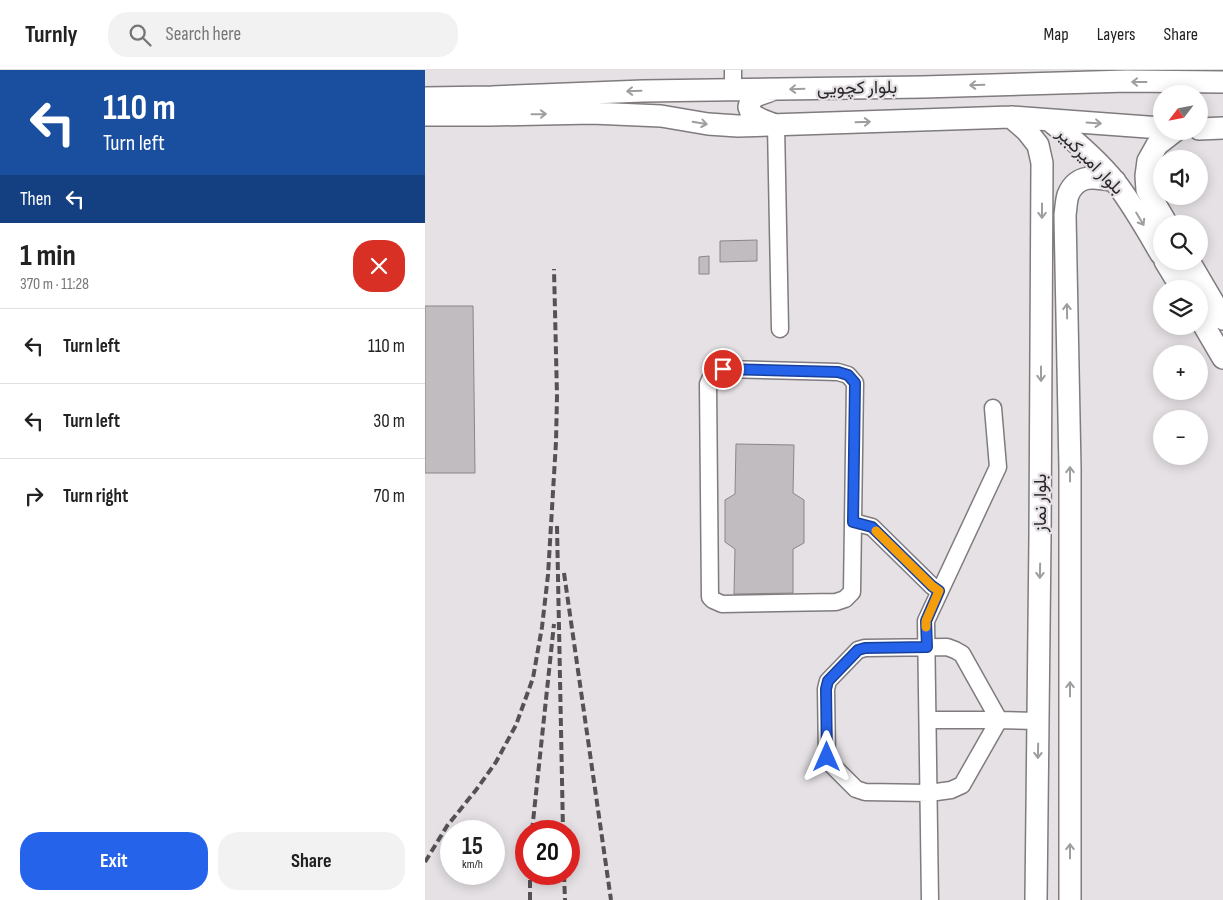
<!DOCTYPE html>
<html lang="en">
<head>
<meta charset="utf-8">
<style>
  body { margin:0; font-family:"Sofia Sans Condensed",Vazirmatn,sans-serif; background:#f2f2f2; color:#222; height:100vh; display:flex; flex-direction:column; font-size:19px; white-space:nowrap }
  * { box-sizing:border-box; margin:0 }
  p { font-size:16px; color:#767676 }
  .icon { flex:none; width:28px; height:28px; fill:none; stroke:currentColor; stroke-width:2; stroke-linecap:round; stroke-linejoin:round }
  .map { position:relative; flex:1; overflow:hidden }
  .details { display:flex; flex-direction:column; background:#fff; width:425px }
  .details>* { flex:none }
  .banner { background:#1a4fa0; color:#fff; overflow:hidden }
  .needle { width:32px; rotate:238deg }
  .tools { position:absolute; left:728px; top:15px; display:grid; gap:10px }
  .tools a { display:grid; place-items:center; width:55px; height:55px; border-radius:50%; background:#fff; box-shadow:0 2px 12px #0003; font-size:25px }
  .speed { position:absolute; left:15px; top:750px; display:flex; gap:10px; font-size:25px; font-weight:700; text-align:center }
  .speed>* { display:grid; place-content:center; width:65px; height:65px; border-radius:50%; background:#fff; box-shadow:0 2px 12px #0003; line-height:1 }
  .speed small { font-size:12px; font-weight:400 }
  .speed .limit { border:8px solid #d22; background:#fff; color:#111 }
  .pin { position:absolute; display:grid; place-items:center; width:42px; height:42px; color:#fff; margin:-21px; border:2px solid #fff; border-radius:50%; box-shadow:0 1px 5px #0007 }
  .me { position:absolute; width:55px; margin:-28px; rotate:0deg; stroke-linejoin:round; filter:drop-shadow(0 0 4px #0008) }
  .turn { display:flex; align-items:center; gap:18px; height:105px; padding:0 20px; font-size:22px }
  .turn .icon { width:65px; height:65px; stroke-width:2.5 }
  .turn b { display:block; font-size:35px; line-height:42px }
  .then { display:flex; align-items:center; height:48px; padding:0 20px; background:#0003; gap:10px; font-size:19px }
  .round { display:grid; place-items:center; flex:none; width:52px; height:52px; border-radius:20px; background:#f2f2f2 }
  .summary { display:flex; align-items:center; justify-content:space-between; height:85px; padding:0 20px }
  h1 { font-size:30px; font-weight:700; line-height:38px }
  .cta { display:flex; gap:10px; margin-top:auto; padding:10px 20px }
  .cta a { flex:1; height:58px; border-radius:20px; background:#2563eb; color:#fff; font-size:20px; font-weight:700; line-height:58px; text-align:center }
  .cta a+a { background:#f2f2f2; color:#222 }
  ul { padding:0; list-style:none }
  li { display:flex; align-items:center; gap:15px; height:75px; padding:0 20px; border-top:1px solid #e0e0e0 }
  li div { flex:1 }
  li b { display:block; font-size:19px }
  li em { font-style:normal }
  header { display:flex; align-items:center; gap:30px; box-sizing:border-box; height:70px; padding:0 25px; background:#fff; border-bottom:1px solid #e0e0e0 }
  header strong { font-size:24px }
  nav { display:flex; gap:28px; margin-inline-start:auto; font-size:18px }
  .search { width:350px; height:45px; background:#f2f2f2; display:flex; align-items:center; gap:12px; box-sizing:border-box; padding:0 18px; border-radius:20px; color:#767676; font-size:19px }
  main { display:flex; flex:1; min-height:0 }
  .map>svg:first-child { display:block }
  .building { fill:#c0bcbf; stroke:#898588 }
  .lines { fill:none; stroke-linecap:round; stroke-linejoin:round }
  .minor-casing { stroke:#7f7b7f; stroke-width:19 }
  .major-casing { stroke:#7f7b7f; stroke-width:24 }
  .minor { stroke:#fff; stroke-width:16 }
  .major { stroke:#fff; stroke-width:21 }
  .rail { stroke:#545254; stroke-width:4; stroke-dasharray:8 4; stroke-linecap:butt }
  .oneway { stroke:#9f9e9f }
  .route-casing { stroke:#184099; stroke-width:12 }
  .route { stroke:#2563eb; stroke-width:9 }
  .slow { stroke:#f59e0b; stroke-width:9 }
  .labels { text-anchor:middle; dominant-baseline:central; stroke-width:4.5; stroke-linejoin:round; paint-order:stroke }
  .street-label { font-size:18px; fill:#2a2829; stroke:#e5e1e5 }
</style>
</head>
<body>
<header>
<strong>Turnly</strong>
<div class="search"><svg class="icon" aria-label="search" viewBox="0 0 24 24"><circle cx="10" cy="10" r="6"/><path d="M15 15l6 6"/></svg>Search here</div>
<nav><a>Map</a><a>Layers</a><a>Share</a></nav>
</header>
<main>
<section class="details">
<div class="banner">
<div class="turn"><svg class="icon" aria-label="left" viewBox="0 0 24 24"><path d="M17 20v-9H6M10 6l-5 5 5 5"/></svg><div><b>110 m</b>Turn left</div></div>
<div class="then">Then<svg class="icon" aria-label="left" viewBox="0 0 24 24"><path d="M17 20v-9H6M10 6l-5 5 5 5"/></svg></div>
</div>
<div class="summary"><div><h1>1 min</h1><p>370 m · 11:28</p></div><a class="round" style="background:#d93025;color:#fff"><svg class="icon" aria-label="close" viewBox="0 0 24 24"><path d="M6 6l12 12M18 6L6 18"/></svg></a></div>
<ul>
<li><svg class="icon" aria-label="left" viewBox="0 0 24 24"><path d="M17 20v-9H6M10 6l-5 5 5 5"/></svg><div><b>Turn left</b></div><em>110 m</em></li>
<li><svg class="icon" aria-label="left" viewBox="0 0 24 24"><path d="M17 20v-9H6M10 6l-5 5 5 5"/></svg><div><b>Turn left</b></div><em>30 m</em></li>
<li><svg class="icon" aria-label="right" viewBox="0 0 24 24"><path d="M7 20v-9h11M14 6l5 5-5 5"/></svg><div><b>Turn right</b></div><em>70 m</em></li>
</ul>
<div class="cta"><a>Exit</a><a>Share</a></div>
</section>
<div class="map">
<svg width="798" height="830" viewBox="0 0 798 830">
  <rect width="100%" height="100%" fill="#e5e1e5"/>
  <!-- building -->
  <path class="building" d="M332,170v21l-37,1v-21z
    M284,186v18h-10v-17z
    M0,236h48l2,167h-50z
    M311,374l58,1 -1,48 11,7v43l-11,6v44l-59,1 1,-45 -10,-7v-42l10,-6z"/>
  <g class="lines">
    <defs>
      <path id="minor" d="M308,20v-20
        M351,55l4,204
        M298,299l115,3 10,3 7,8 -3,209 -7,7 -9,3 -114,2 -9,-4 -3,-3 -2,-213 5,-11z
        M428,452l19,5 60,59 7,5
        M522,577l8,3 7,4 37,66 -37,65 -11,5 -22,3 -64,-1 -9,-3 -27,-27 -2,-5 -1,-68 2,-8 30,-31 7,-2z
        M503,650h71l39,1
        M505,830l-4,-279 72,-154 -5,-59"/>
      <path id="major" d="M347,20l-14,5 -7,4 -2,8 3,8 10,5 13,5
        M0,28l67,-1 151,-6 280,-4 204,-6 96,1
        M0,45h65l102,-2 69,3 47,8 30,2 273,-9 150,11
        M586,47l16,14 11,14 4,18 -2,374 -4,363
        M624,50c24,19 48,39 67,63 17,22 31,47 45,71
        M774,59l24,-1
        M742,154l-20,-34 -1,-14 2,-15 9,-16 18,-14
        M740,191l17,28
        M764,191l34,58
        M774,247l24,41
        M645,830v-431l-5,-254c1,-6 1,-14 3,-20 9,-22 28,-18 47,-14"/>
    </defs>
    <!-- minor casing -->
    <use href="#minor" class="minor-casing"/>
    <!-- major casing -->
    <use href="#major" class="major-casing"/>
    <!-- minor -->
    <use href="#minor" class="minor"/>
    <!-- major -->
    <use href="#major" class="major"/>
    <!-- rail -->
    <path class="rail" d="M132,456l6,305
      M139,503l47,327
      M107,761l22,-207
      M0,792l22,-36 29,-36 20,-28 20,-37 17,-47 9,-51 6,-52 8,-133 1,-46 -3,-127
      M139,804l1,26
      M105,830v-26"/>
  </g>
  <!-- one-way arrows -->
  <defs><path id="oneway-shaft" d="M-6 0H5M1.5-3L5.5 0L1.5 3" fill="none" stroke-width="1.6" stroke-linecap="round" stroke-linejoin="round" transform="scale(1.25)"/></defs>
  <g class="oneway">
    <use href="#oneway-shaft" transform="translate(714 12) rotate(-180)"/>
    <use href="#oneway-shaft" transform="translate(552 15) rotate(178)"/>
    <use href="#oneway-shaft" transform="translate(372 19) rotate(178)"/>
    <use href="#oneway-shaft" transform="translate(209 21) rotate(178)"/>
    <use href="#oneway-shaft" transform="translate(114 44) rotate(-1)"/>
    <use href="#oneway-shaft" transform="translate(438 52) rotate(-2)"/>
    <use href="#oneway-shaft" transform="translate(275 53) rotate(9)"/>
    <use href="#oneway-shaft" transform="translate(669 53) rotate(4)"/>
    <use href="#oneway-shaft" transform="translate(617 141) rotate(90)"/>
    <use href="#oneway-shaft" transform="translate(715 149) rotate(59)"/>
    <use href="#oneway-shaft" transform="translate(642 241) rotate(-91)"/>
    <use href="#oneway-shaft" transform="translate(616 304) rotate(90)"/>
    <use href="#oneway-shaft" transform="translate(645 404) rotate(-90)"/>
    <use href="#oneway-shaft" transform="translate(615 501) rotate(91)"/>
    <use href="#oneway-shaft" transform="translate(645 619) rotate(-90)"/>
    <use href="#oneway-shaft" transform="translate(613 681) rotate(91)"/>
    <use href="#oneway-shaft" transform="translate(645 781) rotate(-90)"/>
  </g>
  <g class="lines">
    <defs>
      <path id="route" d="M298,299l115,3 10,3 7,8 -2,139 19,5 60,59 7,5 -13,30 1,26 -62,1 -7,2 -30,31 -2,8 1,68"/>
    </defs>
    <!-- route casing -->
    <use href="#route" class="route-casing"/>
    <!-- route -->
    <use href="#route" class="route"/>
    <!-- slow -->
    <path class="slow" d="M451,461l56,55 7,5 -13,30v6"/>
  </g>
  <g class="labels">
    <!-- street labels -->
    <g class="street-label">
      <text transform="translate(432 18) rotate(-1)">بلوار کچویی</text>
      <text transform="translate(665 91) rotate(45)">بلوار امیرکبیر</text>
      <text transform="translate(615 433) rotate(-90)">بلوار نماز</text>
    </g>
  </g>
</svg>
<div class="tools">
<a><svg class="needle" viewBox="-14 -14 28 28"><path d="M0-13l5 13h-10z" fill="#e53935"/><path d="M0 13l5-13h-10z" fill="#767676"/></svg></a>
<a><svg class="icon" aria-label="sound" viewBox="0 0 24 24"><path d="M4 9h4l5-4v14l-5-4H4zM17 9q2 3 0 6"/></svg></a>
<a><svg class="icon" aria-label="search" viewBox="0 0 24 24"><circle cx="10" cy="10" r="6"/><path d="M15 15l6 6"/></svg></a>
<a><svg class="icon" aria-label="layers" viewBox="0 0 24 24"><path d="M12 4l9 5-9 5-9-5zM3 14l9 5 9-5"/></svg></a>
<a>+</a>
<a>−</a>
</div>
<div class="speed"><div>15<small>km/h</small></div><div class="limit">20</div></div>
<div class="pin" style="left:298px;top:299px;background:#d93025"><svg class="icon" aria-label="arrive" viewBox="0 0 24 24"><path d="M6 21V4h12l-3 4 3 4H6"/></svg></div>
<svg class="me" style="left:402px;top:687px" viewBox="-20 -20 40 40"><path d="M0-17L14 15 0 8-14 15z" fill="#2563eb" stroke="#fff" stroke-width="4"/></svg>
</div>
</main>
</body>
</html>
